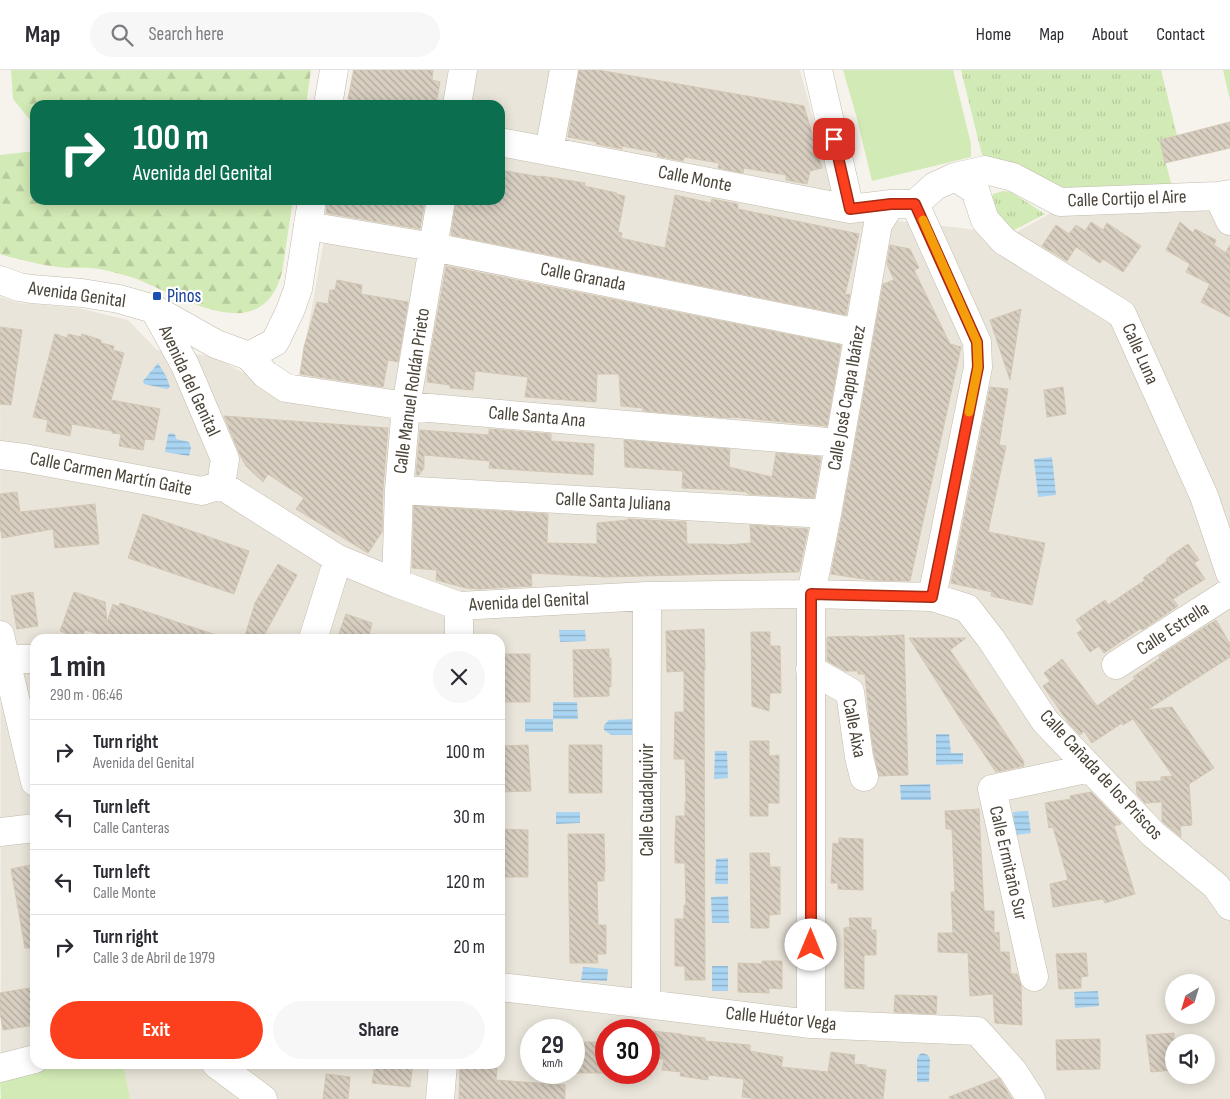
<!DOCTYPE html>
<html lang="en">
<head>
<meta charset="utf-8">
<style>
  body { margin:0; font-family:"Sofia Sans Condensed",sans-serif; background:#f7f7f7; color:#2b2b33; height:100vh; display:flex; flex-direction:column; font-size:19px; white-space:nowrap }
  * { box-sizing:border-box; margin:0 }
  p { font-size:16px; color:#7c7c81 }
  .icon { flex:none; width:28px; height:28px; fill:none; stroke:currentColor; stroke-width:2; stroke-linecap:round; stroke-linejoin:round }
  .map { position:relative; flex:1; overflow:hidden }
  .panel { position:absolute; left:30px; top:564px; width:475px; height:435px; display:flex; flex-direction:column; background:#fff; border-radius:15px; box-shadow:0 2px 12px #0003 }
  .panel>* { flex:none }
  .guide { position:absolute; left:30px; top:30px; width:475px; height:105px; border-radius:15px; box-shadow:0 2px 12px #0003; background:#0b6e4f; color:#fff; overflow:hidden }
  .needle { width:32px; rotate:218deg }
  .tools { position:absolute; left:1165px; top:904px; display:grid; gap:10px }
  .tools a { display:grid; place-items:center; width:50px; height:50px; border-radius:50%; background:#fff; box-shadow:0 2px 12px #0003; font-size:25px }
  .speed { position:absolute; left:520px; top:949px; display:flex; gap:10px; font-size:25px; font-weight:700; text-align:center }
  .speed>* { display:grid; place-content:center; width:65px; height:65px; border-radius:50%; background:#fff; box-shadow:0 2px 12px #0003; line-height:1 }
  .speed small { font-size:12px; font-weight:400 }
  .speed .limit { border:8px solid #d22; background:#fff; color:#111 }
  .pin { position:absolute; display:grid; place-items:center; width:42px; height:42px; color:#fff; margin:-21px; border-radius:10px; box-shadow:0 2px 8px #0006 }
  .me { position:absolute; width:55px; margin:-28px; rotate:0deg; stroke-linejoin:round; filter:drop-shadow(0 0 4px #0008) }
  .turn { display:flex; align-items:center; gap:18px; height:105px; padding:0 20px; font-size:22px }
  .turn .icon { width:65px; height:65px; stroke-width:2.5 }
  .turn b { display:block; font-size:35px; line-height:42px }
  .round { display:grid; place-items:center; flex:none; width:52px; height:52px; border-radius:26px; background:#f7f7f7 }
  .head { display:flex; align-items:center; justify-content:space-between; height:85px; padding:0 20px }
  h1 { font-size:30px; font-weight:700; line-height:38px }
  .action { display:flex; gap:10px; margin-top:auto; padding:10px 20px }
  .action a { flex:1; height:58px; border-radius:30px; background:#fc3f1d; color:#fff; font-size:20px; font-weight:700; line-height:58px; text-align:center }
  .action a+a { background:#f7f7f7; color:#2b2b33 }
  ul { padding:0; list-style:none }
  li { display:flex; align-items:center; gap:15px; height:65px; padding:0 20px; border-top:1px solid #e1e1e2 }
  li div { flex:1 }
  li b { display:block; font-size:19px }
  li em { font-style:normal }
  header { display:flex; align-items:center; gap:30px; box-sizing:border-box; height:70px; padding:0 25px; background:#fff; border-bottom:1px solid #e1e1e2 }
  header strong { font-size:24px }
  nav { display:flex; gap:28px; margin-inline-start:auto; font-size:18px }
  .search { width:350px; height:45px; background:#f7f7f7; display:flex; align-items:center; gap:12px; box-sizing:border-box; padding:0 18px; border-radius:28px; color:#7c7c81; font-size:19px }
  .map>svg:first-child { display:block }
  .residential { fill:#eae5da; fill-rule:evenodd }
  .grass { fill:url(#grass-tufts) }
  .forest { fill:url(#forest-firs) }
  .green { fill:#d2eab5 }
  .water { fill:url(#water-rules) }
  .building { fill:url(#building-back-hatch); stroke:#d3c7b4 }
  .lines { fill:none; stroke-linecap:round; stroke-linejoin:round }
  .minor-casing { stroke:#c2bbae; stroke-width:29 }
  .tertiary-casing { stroke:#c2bbae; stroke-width:29 }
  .minor { stroke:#fff; stroke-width:28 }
  .tertiary { stroke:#fff; stroke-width:28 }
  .route-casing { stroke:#a42913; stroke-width:12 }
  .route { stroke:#fc3f1d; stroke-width:9 }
  .slow { stroke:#f59e0b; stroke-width:9 }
  .transit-dot { fill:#1a4fb4; stroke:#fff; stroke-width:2 }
  .labels { text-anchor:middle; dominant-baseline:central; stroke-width:4.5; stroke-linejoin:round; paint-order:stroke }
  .street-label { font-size:19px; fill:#4b4439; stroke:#fff }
  .transit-label { font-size:19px; fill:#164399; stroke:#fff; text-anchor:start }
</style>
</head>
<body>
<header>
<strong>Map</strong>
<div class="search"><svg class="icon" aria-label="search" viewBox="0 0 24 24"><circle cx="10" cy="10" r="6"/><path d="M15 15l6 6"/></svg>Search here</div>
<nav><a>Home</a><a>Map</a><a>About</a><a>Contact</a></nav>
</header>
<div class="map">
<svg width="1230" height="1029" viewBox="0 0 1230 1029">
  <defs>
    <pattern id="grass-tufts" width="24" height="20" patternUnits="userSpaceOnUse" patternTransform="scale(1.25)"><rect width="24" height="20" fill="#d2eab5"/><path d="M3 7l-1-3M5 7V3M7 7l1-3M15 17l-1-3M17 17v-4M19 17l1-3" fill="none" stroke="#b6ca9c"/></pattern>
    <pattern id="forest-firs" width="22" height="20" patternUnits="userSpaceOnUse" patternTransform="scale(1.25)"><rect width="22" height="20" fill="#d2eab5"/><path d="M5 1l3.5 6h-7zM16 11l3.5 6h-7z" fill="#b6ca9c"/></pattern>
    <pattern id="water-rules" width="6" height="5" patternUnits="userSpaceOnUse" patternTransform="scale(1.25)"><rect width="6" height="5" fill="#a9d4f2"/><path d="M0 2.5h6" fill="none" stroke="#8caec5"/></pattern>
    <pattern id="building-back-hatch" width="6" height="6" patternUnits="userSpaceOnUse" patternTransform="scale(1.25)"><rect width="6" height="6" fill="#d8cfc1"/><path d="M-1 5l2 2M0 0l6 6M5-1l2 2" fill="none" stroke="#b1aa9e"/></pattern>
  </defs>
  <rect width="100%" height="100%" fill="#f6f3ec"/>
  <!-- residential -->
  <path class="residential" d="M352,0h448l39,144 174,20 38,-21 179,-7v893h-1229l-1,-802 20,6 58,5 50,12 29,30 55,6 83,44 29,-160 6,-40h170v-95h-153zM35,569h465v425h-465zM1174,912h32v33h-32zM531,960h43v42h-43zM606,960h43v42h-43zM1174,972h32v33h-32z"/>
  <!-- grass -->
  <path class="grass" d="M961,0h200l16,65 -17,5 12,47 -104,5 -86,-37z
    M1223,0h7v30z
    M1003,121l8,1 34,22 -33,17 -23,-25 4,-12z"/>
  <!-- forest -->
  <path class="forest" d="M11,0h300l-5,35h-271v21l-22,-27z
    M35,81v49h258l-11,72c-20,79 -103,23 -148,6 -10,-3 -20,-6 -30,-8 -15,-4 -31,-1 -46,-3 -17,-2 -35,-7 -52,-11l-6,-2v-99z"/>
  <!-- green -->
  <path class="green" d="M843,0h110l18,74v13l-99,24 -16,-66z
    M57,994h66l7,35h-129l-1,-21z"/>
  <!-- water -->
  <path class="water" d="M158,293l8,13 4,11 -3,2 -23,-5 -1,-3z
    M170,363l5,1 1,5 13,3 2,6 -2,8 -24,-4 3,-17z
    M1052,387l4,38 -18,2 -4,-38z
    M559,560h26l1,11 -26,1z
    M553,632h24l1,17h-25v13h-28v-13h28z
    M632,649v16h-21l-7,-5v-5l5,-5z
    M936,664h13l2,19h12v11l-27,1z
    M715,681h12l1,27 -14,1z
    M930,714l1,16h-30l-1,-15z
    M1028,741l3,22 -16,2 -2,-23z
    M556,742h24v11l-24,1z
    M728,788v26h-13l1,-25z
    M728,826l1,27h-17l-1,-26z
    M712,896h16v25h-16z
    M583,897l25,2 -1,12 -26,-1z
    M1098,921l1,15 -24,2 -1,-16z
    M922,983l6,2 2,4 -1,23h-12v-24l2,-3z"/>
  <!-- building -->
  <path class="building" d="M354,0h79l-1,10 8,2 -4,23h-57l-31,-6z
    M579,0h19l206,36 18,62 -12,3 -3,13 -21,-4v-5l-42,-7 -1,5 -25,-5 1,-5 -35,-6 -1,4 -26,-5 1,-3 -36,-7v3l-26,-5 1,-2 -29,-5z
    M1230,52v26l-65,15 -5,-23z
    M500,100l41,7v-1l44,7 -1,3 33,7 -1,1 9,2 -7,36 4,1 -1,5 44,10 10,-53 36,8 1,-4 26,5v5l121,25 -14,61 5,-1 -4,21 -395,-80 5,-35h44z
    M327,130h98l-5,29 -94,-16z
    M1091,152l12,8 4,-7 34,23 -18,26 -20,-13 -3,4 -24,-16 -9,14 -25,-15 14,-21 13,9 7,-9 9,6z
    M1180,152l13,11 2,-4 21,11 -2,5 12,8 -3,4 7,-12v72l-29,-15 9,-18 -24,-12 4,-8 -24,-14z
    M890,175l20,4 9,19 -5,2 36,74 11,3 -51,234 -39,-1 -40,-6 11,-57 41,-233 11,-4 -7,-16z
    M446,196l395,79 -14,81 -96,-9v1l-88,-7v-3l-22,-2 -2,-32h-22l-1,28 -71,-5 3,-20 -53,-6 -2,19 -23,-2v-3l-23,-3 1,-14z
    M337,210l25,5 -1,9 47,8 -10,60 -10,-2 -5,27 -83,-13 4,-27 13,-45 11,2 2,-14h5z
    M1021,239l-11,71 -20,-60z
    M0,257l22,3 -11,75 -11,-1z
    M55,264l12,4 1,-4 13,3 1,-3 19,6v3l13,3 -1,4 11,3 -13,47 49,9 -6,31 -9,-1 -2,11 -24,-4 2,-12 -9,-1v-2l-40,-7 -2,12 -24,-5 2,-11 -15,-3z
    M990,317l18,2 -9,56 7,1 -18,86 57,11 -13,62 -41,-9 1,-4 -41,-9z
    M1063,317l3,27 -19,3 -3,-27z
    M224,346l164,12 -5,61 -1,43 -14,21 -72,-44 8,-11 -36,-24 -5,8 -17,-16 -6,-11z
    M489,359l62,5v7l43,3 -1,31 -104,-7 1,-7 -66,-6v13l-5,7h-3l4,-45 69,5z
    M624,370l106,9 -1,18 43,10 4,-24 45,4 -7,41 -66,-4 -1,-2 -19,-2 -46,-2 1,-17 -58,-4z
    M17,422l3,20 75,-8 4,40 -44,4 -2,-19 -51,9 -2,-12v-32z
    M414,436l134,8 -1,29 50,1v-21l31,-3v-1l58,3 1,22h28l11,1 25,-2 -1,-18 58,4 -9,43 -194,5 -74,-4 1,13 -53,3 -13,-1 -30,-8 1,-10 -25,-2z
    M143,444l106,37 -15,43 -106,-36z
    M1188,474l11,16 -5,3 11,16 -32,20 5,7 -36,24 -1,-2 -37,25 -5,-7 -9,6 -13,-19 6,-4 -7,-9 29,-20 3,5 37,-25 -2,-2 24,-17 -1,-2z
    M278,494l19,11 -35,64h-18l11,-36z
    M33,522l5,34 -21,3 -6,-33z
    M74,522l31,10 2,20 6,-18 6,3 1,-4 96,32 -1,4h-100l-30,-9 -4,9 -21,-8z
    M346,544l26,9 -4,16h-31z
    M1216,550l14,24v13l-83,53 25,-3 42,61 -25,16 3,41 -12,1 1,11 -19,-16v-19l-17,1 -8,-9 -1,-12 25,-1v-4l12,-1 -40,-57 -10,6 -1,-2 -30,20 -8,-12 -4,4 -10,-10 -27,-39 7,-5 -6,-8 18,-14 35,47 38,-27 -2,-2 27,-19 -1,-2z
    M704,559l1,41h-1l1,310h-20v-14h-10v-47h9v-14h2l-1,-42h-10v-23l1,-24h9v-14h1l-1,-43h-11l1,-47h9v-41l-17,1 -1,-41z
    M751,562h19v14h10l1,47h-11l-1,18 -17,-5z
    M904,565l4,140 -29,1 -5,-22 -4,-28 -5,-52h-7v-3h-13l-18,-10v-24l32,-1v1z
    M909,568h57l-16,12 73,110 1,6 -28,6 -35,-52z
    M609,579v9h2v29h-2v9l-35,1 -1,-47z
    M500,584h30v48h-30z
    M750,671h19v15l10,-1v48h-11v13h-18z
    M528,675l3,46 -31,1v-46z
    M569,675h33v48h-33z
    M1091,722l29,30 1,2 -7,2 21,68 -30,9 -2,-4 -50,8 -3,-23 18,-4 -15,-53 -4,1 -4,-25 26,-4 -1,-3z
    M979,739l5,102h10v22l5,-1 1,20h9l2,22h6l4,11 1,40 -27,-2 -2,-29 -23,2 -2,-43 -30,-1v-19h15l-2,-41h4l-3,-63h-6l-1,-18z
    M500,759l28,1v47h-28z
    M568,764h36l1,38h-1v9h-7l1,44h8v29h-9l1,9h-28z
    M839,768l24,1v51l-25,-1v-6h-7l2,-40 6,1z
    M750,783h19l1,14h10v47l-11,1v13h-18z
    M35,794v84h-10l-14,-79z
    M849,848h22v12h5v25h-12v34l-19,-1 -1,-60 6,-1z
    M1086,883l2,23 -7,1v11l-22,1 -3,-35z
    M762,891h20v28l-13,-1v5l-31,-1v-29l24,1z
    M35,917v38l-32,5 -3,-18v-19z
    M895,925l42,1 -1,18 -42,-2z
    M652,961l29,3v1l24,3v3l45,4v6l33,6 -2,10 47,5 3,-20 24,3 -1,9 12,1v2l20,3 -3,29h-124l-17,-2 2,-18 -36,-4v5l-28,-4 1,-4 -19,-2 2,-11 -14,-1z
    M1174,963v37l-23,2 -5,-37z
    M1100,969v30l-43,1 -1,-30z
    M574,972h30v31h-30z
    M375,994h38l-3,23 -38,-4z
    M460,998h37l-1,12 69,5v14h-106z
    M326,1004l24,3 -2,22h-25z
    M999,1008l13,21h-62l-1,-2z"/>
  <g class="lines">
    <defs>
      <path id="minor" d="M818,0l32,139
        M457,35l6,-35
        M500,72l350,67 41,-5h24l20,-18 20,-9 30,-7 28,7 47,25 158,-6 12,-2
        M549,81l15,-81
        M955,107l20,13 10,30 19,21 118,73 82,182 26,77
        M1218,126l12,25
        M915,134l62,138 1,25 -46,230
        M308,156l125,21 425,86
        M154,239l31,56 40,94 -4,26
        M249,286l16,18 21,14 120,18 433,37
        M0,385l24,3 178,33 19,-6
        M221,415l117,74 58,24 63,23 188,-10 164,-2 121,3 35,11 24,31 54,82 108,113 63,52 14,20
        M399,420l428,24
        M396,513l3,-93 7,-84 35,-206
        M0,565l35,147
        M313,569l25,-80
        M459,569v-33
        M0,589h35
        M1116,595l114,-73
        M810,599l40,23 9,65 5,20
        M0,762l35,-4
        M1034,907l-42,-188 98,-21
        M500,917l146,17 165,20 166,7 36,40 18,28
        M646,934l1,-408
        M811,954v-430l16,-80 51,-290 13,-20
        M216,994l47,35
        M0,998l35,-9
        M440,1029l3,-35"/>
      <path id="tertiary" d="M328,35l6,-35
        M0,210l19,7 12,2 51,4 37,6 35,10 62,35 33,12 26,-14 15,-31 8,-22 14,-89"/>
    </defs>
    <!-- minor casing -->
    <use href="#minor" class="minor-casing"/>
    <!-- tertiary casing -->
    <use href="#tertiary" class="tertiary-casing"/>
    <!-- minor -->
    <use href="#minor" class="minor"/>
    <!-- tertiary -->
    <use href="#tertiary" class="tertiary"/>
  </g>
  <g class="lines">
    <defs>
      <path id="route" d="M811,875v-351l121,3 46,-230 -1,-25 -62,-138h-24l-41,5 -16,-70"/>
    </defs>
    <!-- route casing -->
    <use href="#route" class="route-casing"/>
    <!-- route -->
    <use href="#route" class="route"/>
    <!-- slow -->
    <path class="slow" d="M923,150l54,122 1,25 -9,45"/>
  </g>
  <!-- markers -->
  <rect class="transit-dot" x="152" y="221" width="10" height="10" rx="2.5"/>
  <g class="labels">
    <!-- street labels -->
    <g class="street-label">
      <text transform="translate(695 109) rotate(11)">Calle Monte</text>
      <text transform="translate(1127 129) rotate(-2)">Calle Cortijo el Aire</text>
      <text transform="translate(583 207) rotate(11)">Calle Granada</text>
      <text transform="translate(77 225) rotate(8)">Avenida Genital</text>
      <text transform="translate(1140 284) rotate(66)">Calle Luna</text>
      <text transform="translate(189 311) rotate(65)">Avenida del Genital</text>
      <text transform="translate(412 321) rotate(-82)">Calle Manuel Roldán Prieto</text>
      <text transform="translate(847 328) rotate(-80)">Calle José Cappa Ibáñez</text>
      <text transform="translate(537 347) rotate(5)">Calle Santa Ana</text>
      <text transform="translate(111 404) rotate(11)">Calle Carmen Martín Gaite</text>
      <text transform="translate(613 432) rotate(3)">Calle Santa Juliana</text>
      <text transform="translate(529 532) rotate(-3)">Avenida del Genital</text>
      <text transform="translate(1173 559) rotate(-33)">Calle Estrella</text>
      <text transform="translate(854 658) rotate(79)">Calle Aixa</text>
      <text transform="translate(1101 705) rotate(47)">Calle Cañada de los Priscos</text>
      <text transform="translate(647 730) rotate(-90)">Calle Guadalquivir</text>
      <text transform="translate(1008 793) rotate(77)">Calle Ermitaño Sur</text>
      <text transform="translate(781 949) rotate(6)">Calle Huétor Vega</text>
    </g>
    <!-- transit labels -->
    <g class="transit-label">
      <text x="167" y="226">Pinos</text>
    </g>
  </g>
</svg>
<div class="tools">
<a><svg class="needle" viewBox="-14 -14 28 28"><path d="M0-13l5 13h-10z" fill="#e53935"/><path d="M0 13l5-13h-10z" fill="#7c7c81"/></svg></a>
<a><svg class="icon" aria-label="sound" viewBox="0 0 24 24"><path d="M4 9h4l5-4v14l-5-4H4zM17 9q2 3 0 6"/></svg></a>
</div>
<div class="speed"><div>29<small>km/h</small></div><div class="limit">30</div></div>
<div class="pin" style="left:834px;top:69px;background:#d93025"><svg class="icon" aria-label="arrive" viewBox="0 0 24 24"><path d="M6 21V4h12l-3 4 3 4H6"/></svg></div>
<svg class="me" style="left:811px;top:875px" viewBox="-20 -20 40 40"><circle r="19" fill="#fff"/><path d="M0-13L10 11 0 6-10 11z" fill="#fc3f1d"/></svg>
<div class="guide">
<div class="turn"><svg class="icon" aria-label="right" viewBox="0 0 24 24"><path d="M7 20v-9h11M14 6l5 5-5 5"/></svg><div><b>100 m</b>Avenida del Genital</div></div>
</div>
<section class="panel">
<div class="head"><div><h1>1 min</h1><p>290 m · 06:46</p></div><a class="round"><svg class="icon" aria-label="close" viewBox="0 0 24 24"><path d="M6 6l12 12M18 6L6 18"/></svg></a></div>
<ul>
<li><svg class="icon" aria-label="right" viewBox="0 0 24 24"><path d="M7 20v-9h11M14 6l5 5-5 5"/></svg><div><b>Turn right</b><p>Avenida del Genital</p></div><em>100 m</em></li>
<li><svg class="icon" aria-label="left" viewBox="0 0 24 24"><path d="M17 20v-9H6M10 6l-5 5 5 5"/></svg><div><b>Turn left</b><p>Calle Canteras</p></div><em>30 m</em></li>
<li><svg class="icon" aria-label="left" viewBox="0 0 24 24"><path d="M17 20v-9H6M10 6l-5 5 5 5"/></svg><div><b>Turn left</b><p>Calle Monte</p></div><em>120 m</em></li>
<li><svg class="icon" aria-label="right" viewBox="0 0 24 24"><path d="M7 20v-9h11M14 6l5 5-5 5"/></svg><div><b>Turn right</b><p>Calle 3 de Abril de 1979</p></div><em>20 m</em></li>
</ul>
<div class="action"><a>Exit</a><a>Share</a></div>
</section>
</div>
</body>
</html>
